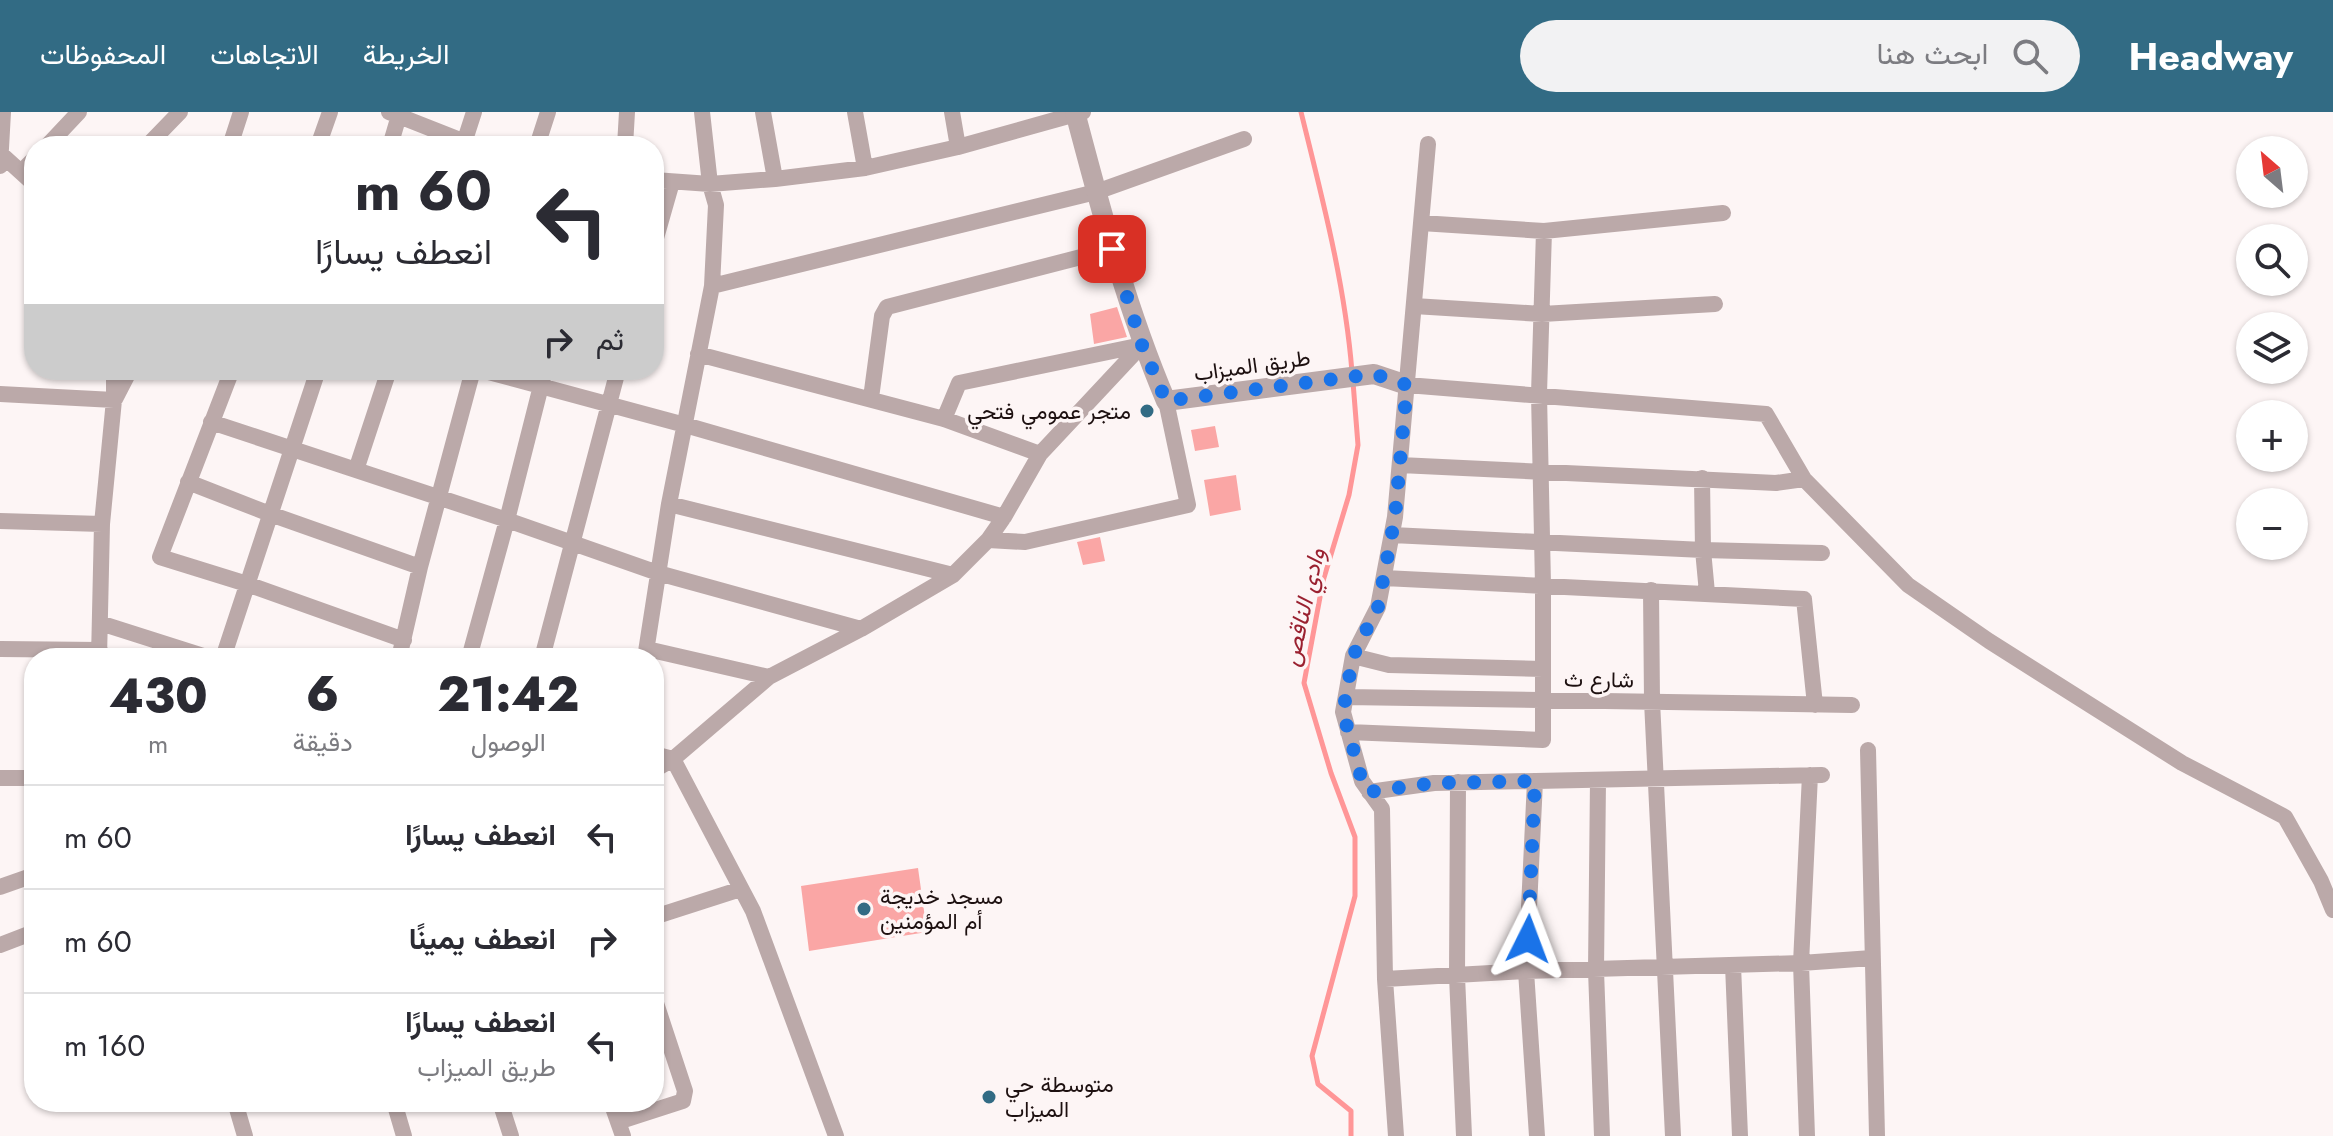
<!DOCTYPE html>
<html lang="ar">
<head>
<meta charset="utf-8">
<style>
  body { margin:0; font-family:Jost,Vazirmatn,sans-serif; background:#f2f2f3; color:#2b2b33; direction:rtl; height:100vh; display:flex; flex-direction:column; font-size:30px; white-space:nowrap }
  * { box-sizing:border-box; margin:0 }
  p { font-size:26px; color:#7c7c81 }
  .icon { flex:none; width:44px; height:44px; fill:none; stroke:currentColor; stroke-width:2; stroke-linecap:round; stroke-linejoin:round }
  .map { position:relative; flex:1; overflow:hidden; direction:ltr }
  .panel { position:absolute; left:24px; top:536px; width:640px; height:464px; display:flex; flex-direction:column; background:#fff; border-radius:32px; box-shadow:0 2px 6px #0004; direction:rtl }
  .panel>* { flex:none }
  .hud { position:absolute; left:24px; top:24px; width:640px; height:244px; border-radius:32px; box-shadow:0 2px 6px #0004; direction:rtl; background:#fff; color:#2b2b33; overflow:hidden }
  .needle { width:52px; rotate:332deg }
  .buttons { position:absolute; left:2236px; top:24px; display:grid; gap:16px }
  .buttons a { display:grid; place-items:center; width:72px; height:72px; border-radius:50%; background:#fff; box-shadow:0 2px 6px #0004; font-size:40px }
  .pin { position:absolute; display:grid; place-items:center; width:68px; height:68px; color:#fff; margin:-34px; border-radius:16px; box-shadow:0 4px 12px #0006 }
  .me { position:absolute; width:88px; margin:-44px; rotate:3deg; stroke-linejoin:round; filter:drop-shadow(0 0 6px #0008) }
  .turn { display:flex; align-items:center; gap:28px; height:168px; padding:0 40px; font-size:36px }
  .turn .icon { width:104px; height:104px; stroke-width:2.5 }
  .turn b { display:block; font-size:56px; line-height:68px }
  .then { display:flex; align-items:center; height:76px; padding:0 40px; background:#0003; gap:16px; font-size:30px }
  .eta { display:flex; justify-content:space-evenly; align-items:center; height:136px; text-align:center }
  .eta b { font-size:48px; font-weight:800; line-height:56px }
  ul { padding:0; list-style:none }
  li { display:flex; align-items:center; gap:24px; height:104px; padding:0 40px; border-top:2px solid #e1e1e2 }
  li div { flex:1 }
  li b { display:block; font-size:30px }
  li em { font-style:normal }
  header { display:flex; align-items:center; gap:48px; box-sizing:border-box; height:112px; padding:0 40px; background:#326b84; color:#fff }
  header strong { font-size:38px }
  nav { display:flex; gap:44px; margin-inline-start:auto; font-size:28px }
  .search { width:560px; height:72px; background:#f2f2f3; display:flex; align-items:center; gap:20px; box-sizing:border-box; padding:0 28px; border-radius:44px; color:#7c7c81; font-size:30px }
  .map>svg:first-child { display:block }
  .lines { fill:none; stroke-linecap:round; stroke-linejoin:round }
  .stream { stroke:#ff9697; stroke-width:5 }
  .building { fill:#faa6a5 }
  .minor { stroke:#bba9a9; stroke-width:16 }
  .tertiary { stroke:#bba9a9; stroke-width:20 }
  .route { stroke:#1a73e8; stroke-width:14; stroke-dasharray:0 25.2 }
  .poi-dot { fill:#326b84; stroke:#fdf5f5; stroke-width:3 }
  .labels { text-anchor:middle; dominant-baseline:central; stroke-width:7; stroke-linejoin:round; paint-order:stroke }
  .street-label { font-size:22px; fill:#1d1010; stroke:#fdf5f5 }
  .poi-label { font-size:22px; fill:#1d1010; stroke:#fdf5f5; text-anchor:start }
  .water-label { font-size:24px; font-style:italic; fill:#9a2130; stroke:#fdf5f5 }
</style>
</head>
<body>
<header>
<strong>Headway</strong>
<div class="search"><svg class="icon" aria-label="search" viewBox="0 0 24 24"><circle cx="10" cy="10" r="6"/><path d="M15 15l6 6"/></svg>ابحث هنا</div>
<nav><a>الخريطة</a><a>الاتجاهات</a><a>المحفوظات</a></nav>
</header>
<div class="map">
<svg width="2333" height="1024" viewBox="0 0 2333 1024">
  <rect width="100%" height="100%" fill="#fdf5f5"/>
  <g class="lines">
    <!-- stream -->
    <path class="stream" d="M1301,0c21,85 44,172 51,260
      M1351,1024v-25l-33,-27 -6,-28 43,-160v-59l-24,-64 -27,-90 19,-102 26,-86 9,-50 -5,-63"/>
  </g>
  <!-- building -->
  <path class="building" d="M1117,195l10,30 -33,7 -4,-30z
    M1215,314l4,21 -24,4 -4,-21z
    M1236,363l5,35 -31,6 -6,-36z
    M1100,425l5,24 -22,4 -6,-23z
    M918,756l9,64 -118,19 -8,-65z"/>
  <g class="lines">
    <!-- minor -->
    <path class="minor" d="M389,0l76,30 20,4
      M763,0l12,67
      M855,0l10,56
      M952,0l6,35
      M47,34l32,-34
      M147,34l33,-34
      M230,34l11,-34
      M318,34l12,-34
      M390,34l10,-34
      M463,34l11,-34
      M537,34l11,-34
      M625,34l2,-34
      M2,43l32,29
      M0,54l3,-54
      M21,60l13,-13
      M654,68l56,4 65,-5 90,-11 93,-21 125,-35
      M1421,111l123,8 179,-18
      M654,133l18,-63
      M712,174l384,-94 148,-53
      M1414,194l128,8 173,-10
      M698,242l246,65 96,35
      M232,258l-72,187 87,27 157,56
      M481,258l204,55 319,92
      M1407,273l359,29 38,65 104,106 81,56 193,122 103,54 36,64 12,29
      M0,282l114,6
      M871,286l11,-82 5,-9 225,-58
      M115,287l15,-29
      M944,307l15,-36 183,-38
      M211,310l296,98 151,53 203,56
      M1400,353l376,18 28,-4
      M356,358l33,-100
      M1702,366l1,72 4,43
      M188,370l82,32 150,53
      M669,392l284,71
      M0,409l102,3
      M1392,423l311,15 119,3
      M988,428l37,2 163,-37 -22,-104
      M1384,466l420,21 11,106
      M1651,478l1,111 21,435
      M100,511l110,35
      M0,537l100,1
      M647,537l122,28
      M1353,544l36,9 154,4
      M99,546l3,-134 12,-124v-30
      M223,546l95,-288
      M399,546l21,-91 53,-197
      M469,546l38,-138 38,-150
      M542,546l76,-288
      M645,546l24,-154 43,-218 4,-81 -6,-21 -8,-72
      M1346,585l506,8
      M1348,620l195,8v-155l-4,-191 5,-163
      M1868,638l9,386
      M654,642l19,5 80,152 83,225
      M654,658l19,-11 96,-82 92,-48 92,-54 35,-35 16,-23 36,-63 102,-109
      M0,666h34
      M1598,668l-2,190 6,166
      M1535,669l-9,190 11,165
      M1458,670l-1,194 7,160
      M1369,680l65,-9 388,-8
      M0,775l34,-12
      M654,805l87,-28
      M0,833l34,-13
      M1733,853l7,171
      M1385,867l141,-8 275,-8 71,-5
      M235,990l10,34
      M394,990l10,34
      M500,990l11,34
      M611,990l12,34
      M618,1010l65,-21 2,-10 -31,-94
      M1396,1024l-11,-157 -3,-170 -20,-28 -19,-69 10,-56 25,-49 17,-90 33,-373
      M1807,1024l-6,-173 9,-188"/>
    <!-- tertiary -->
    <path class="tertiary" d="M1075,0c26,98 51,195 91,289l208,-27 33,11"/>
  </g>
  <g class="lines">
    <!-- route -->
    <path class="route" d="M1112,137l30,96 24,56 208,-27 33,11 -12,132 -17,90 -25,49 -10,56 19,69 7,11 65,-9 101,-2 -7,158"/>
  </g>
  <!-- markers -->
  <g class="poi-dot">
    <circle cx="1147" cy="299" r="8"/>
    <circle cx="864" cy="797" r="8"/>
    <circle cx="989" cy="985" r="8"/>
  </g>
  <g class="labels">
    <!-- street labels -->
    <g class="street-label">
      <text transform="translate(1252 253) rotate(-8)">طريق الميزاب</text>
      <text transform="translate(1599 567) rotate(1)">شارع ث</text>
    </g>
    <!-- poi labels -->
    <g class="poi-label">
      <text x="1131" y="299" text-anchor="end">متجر عمومي فتحي</text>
      <text x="880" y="784">مسجد خديجة<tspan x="880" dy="25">أم المؤمنين</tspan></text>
      <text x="1005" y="972">متوسطة حي<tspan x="1005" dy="25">الميزاب</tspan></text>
    </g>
    <!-- water labels -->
    <g class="water-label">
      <text transform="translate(1303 495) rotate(-77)">وادي الناقص</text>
    </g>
  </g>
</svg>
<div class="buttons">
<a><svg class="needle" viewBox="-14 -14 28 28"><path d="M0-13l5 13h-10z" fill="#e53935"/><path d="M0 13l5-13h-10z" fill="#7c7c81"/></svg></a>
<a><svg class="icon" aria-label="search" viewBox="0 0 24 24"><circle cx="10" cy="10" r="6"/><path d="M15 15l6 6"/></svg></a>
<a><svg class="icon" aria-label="layers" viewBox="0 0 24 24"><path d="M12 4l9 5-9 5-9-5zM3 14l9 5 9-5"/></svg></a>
<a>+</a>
<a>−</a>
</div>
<div class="pin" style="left:1112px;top:137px;background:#d93025"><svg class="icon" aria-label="arrive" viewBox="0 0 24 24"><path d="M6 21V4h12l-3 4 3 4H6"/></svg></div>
<svg class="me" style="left:1528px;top:827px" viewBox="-20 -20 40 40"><path d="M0-17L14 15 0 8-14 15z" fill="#1a73e8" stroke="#fff" stroke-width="4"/></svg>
<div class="hud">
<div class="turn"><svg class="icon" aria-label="left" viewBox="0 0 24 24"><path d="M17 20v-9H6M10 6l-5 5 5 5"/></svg><div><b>60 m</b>انعطف يسارًا</div></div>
<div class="then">ثم<svg class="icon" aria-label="right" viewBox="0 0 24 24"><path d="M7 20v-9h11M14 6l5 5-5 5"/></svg></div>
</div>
<section class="panel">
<div class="eta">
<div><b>21:42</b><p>الوصول</p></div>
<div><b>6</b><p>دقيقة</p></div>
<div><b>430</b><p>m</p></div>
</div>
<ul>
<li><svg class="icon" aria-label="left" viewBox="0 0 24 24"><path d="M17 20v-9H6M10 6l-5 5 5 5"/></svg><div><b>انعطف يسارًا</b></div><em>60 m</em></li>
<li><svg class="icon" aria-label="right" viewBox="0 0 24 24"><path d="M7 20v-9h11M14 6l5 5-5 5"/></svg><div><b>انعطف يمينًا</b></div><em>60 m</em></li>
<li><svg class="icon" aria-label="left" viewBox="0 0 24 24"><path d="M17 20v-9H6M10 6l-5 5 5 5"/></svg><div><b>انعطف يسارًا</b><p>طريق الميزاب</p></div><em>160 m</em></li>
</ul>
</section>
</div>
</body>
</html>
